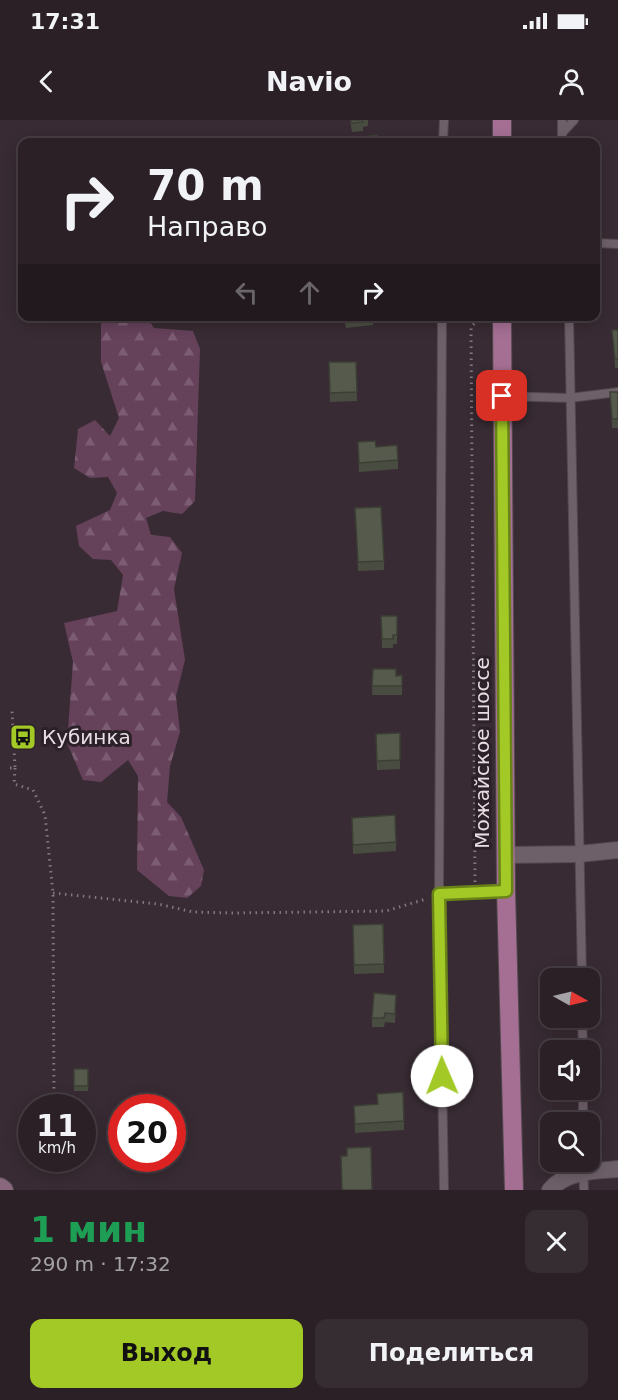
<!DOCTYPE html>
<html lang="ru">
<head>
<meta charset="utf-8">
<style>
  body { margin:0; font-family:"DejaVu Sans",sans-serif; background:#362d32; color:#f1f3f6; height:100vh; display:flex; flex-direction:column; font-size:22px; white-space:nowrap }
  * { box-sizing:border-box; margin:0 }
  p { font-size:20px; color:#a5a3a7 }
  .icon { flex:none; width:33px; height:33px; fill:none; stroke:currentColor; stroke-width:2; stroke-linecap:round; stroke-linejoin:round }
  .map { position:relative; height:1070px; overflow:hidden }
  .sheet { display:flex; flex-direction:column; background:#2a2026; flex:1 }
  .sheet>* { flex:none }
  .top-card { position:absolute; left:18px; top:18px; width:582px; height:183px; border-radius:12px; box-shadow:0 3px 15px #0003,0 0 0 2px #463e43; background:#2a2026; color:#f1f3f6; overflow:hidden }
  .needle { width:39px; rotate:98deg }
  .controls { position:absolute; left:540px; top:848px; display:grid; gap:12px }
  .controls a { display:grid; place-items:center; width:60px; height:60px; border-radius:12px; background:#2a2026; box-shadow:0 3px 15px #0003,0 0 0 2px #463e43; font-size:30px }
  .speed { position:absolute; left:18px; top:974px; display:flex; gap:12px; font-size:30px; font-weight:700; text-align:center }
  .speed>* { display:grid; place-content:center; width:78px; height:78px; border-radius:50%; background:#2a2026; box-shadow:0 3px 15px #0003,0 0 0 2px #463e43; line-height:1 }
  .speed small { font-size:15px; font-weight:400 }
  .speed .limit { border:9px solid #d22; background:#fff; color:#111 }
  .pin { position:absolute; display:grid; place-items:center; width:51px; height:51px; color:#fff; margin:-26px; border-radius:12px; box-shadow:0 3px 9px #0006 }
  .me { position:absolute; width:66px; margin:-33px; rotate:359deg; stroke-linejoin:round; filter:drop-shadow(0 0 4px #0008) }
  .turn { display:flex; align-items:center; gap:21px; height:126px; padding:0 30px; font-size:27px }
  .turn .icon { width:78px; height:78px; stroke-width:2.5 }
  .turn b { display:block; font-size:42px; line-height:51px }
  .lanes { display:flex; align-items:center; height:57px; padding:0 30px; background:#0003; justify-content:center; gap:30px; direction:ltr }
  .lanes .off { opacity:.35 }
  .round { display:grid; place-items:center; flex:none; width:63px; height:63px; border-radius:12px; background:#362d32 }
  .head { display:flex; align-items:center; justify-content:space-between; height:102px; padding:0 30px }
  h1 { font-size:36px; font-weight:600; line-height:45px; color:#1e9e55 }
  .button { display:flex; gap:12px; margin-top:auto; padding:12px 30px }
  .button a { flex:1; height:69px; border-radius:12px; background:#a3c926; color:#111; font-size:24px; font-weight:600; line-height:69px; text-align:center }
  .button a+a { background:#362d32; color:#f1f3f6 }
  .status { display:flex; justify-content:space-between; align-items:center; height:42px; padding:0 30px; background:#2a2026; direction:ltr }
  .status svg { height:16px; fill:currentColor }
  header { display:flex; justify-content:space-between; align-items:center; height:78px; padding:0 30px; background:#2a2026; font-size:27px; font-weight:600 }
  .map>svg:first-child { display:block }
  .forest { fill:url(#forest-firs) }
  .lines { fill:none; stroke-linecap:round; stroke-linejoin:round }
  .service-casing { stroke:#53484f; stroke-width:10 }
  .minor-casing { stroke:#53484f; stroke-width:18 }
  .secondary-casing { stroke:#53484f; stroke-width:20 }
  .primary-casing { stroke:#53484f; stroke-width:20 }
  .path { stroke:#83787f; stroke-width:3; stroke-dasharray:1.5 4.5; stroke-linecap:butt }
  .service { stroke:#6e6069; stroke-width:8 }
  .minor { stroke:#6e6069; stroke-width:16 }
  .secondary { stroke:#89687e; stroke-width:18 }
  .primary { stroke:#a46f93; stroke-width:18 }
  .wall { fill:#494d41 }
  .building { fill:#555a4c; stroke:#3c3f35; stroke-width:1.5 }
  .route-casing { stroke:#6a8319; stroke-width:15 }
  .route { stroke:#a3c926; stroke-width:10 }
  .labels { text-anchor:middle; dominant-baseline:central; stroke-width:6; stroke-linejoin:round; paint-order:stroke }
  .poi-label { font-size:20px; fill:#e7dee3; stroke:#2d2129; text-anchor:start }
  .street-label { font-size:20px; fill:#e7dee3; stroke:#2d2129 }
</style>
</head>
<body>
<div class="status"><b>17:31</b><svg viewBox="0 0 49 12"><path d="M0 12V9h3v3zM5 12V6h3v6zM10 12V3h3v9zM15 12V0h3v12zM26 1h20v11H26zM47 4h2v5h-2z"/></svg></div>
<header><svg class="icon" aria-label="back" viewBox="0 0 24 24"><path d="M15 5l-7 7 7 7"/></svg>Navio<svg class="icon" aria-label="person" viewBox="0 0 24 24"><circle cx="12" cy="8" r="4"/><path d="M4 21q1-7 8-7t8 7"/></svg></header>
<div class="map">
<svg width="618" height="1070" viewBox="0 0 618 1070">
  <defs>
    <pattern id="forest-firs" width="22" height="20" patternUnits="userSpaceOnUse" patternTransform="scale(1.5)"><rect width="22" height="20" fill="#65415a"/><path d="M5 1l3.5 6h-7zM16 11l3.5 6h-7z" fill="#7b5c72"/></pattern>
  </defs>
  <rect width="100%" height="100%" fill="#382b33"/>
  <!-- forest -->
  <path class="forest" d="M101,197h45l8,11 39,3 7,18 -5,152 -13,13 -19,-3 -17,7 5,17 19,2 12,16 -8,36 11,71 -9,36 4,36 -10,34 -3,36 14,15 23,53 -3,16 -14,12 -18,-2 -32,-26 1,-94 -10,-16 -27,22 -18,-2 -16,-37 6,-81 -9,-39 53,-12 6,-36 -12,-15 -18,-1 -14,-13 -3,-20 34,-16 7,-17 -9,-16 -18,1 -16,-10 4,-39 17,-9 15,16 9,-18 -18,-56z"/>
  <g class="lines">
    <defs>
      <path id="service" d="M562,0v22
        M562,13l12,-13
        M443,22l1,-22
        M596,123l22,1
        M442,196l-3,578 5,296
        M569,196l13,662
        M502,276l68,2 48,-6
        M439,774l67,-3
        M582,897l1,33
        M583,969v33
        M583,1041l1,29"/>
      <path id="minor" d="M505,735l74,-1 39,-4
        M550,1070c16,-19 45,-19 68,-21"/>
      <path id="secondary" d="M0,1067l4,3"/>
      <path id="primary" d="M502,22v-22
        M502,196l4,575 8,299"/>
    </defs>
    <!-- service casing -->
    <use href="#service" class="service-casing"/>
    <!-- minor casing -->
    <use href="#minor" class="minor-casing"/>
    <!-- secondary casing -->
    <use href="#secondary" class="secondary-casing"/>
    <!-- primary casing -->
    <use href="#primary" class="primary-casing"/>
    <!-- path -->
    <path class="path" d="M10,648h5l-3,-58
      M15,648l-1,16 19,6 12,25 8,78 1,214
      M475,762l-4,-554 5,-7
      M53,773l105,11 35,8 41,1 152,-2 40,-12
      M54,1038v2"/>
    <!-- service -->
    <use href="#service" class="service"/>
    <!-- minor -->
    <use href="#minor" class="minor"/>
    <!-- secondary -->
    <use href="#secondary" class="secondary"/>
    <!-- primary -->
    <use href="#primary" class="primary"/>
  </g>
  <!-- wall -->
  <path class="wall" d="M350,0h18v6l-5,1v4l-11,1z
    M344,196h39l-10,2v7l-27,3z
    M612,210h6v38h-3z
    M329,242h27l1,39 -27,1z
    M610,272h8v36h-6z
    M358,322l18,5 22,13v9l-39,3z
    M355,388l29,53v9l-26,1z
    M381,496h16v28h-4v4h-11z
    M373,549l23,7 6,-1v20h-30z
    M400,613v36l-23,1 -1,-36z
    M352,698l44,24v9l-43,3z
    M383,804l1,49 -30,1 -1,-49z
    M396,884l-1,19 -10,-1 -1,5h-12v-9z
    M74,949h14v22h-14z
    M377,974l27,27v9l-49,3 -1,-27 23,-2z"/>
  <!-- building -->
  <path class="building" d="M351,0h11l1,2 -11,1z
    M377,15l2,7h-32l-1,-2z
    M345,196h26l-25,3z
    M612,210h6v29h-3z
    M329,242h27l1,30 -27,1z
    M610,272h8v27h-6z
    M375,321l1,6 21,-2 1,15 -39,3 -1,-21z
    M381,387l3,54 -26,1 -3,-54z
    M381,496h16v19h-4v4h-11z
    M373,549h23v7l6,-1v11h-30z
    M400,613v27l-23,1 -1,-27z
    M395,695l1,27 -43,3 -1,-27z
    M383,804l1,40 -30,1 -1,-40z
    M374,873l22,2 -1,19 -10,-1 -1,5h-12z
    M74,949h14v17h-14z
    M403,972l1,29 -49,3 -1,-18 24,-2 -1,-10z
    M371,1027l1,43h-30l-1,-34h6v-8z"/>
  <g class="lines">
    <defs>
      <path id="route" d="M442,956l-3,-182 67,-3 -4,-495"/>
    </defs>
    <!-- route casing -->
    <use href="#route" class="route-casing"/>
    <!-- route -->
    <use href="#route" class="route"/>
  </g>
  <!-- icons -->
  <defs>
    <symbol id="bus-square" viewBox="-11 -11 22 22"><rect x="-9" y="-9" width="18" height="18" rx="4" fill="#a3c926" stroke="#2d2129"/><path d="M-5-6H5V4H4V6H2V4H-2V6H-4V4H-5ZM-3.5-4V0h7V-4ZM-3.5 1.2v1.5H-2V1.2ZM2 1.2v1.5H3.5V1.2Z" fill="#111"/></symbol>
  </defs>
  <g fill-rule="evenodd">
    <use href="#bus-square" x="8" y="602" width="30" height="30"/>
  </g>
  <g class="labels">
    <!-- poi labels -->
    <g class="poi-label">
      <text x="42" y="617">Кубинка</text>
    </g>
    <!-- street labels -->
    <g class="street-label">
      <text transform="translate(482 633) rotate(-90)">Можайское шоссе</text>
    </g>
  </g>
</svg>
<div class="controls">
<a><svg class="needle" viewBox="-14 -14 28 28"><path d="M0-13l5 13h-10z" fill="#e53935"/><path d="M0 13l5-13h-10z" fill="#a5a3a7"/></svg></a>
<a><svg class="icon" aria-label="sound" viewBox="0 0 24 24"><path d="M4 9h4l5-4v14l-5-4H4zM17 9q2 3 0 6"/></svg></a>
<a><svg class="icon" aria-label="search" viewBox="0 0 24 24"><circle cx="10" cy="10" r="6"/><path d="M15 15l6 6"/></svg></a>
</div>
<div class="speed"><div>11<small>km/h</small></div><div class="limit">20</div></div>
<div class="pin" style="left:502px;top:276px;background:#d93025"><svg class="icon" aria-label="arrive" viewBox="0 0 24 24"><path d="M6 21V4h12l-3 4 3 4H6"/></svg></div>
<svg class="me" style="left:442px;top:956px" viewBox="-20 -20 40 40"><circle r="19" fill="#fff"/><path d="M0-13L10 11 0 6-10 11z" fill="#a3c926"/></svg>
<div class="top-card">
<div class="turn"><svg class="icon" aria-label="right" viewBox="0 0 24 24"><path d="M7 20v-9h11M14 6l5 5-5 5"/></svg><div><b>70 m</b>Направо</div></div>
<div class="lanes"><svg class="icon off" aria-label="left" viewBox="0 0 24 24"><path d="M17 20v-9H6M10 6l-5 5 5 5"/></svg><svg class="icon off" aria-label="ahead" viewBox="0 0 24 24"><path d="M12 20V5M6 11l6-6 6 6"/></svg><svg class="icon" aria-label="right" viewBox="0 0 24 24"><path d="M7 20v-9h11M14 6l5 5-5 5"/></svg></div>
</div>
</div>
<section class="sheet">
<div class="head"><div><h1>1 мин</h1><p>290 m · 17:32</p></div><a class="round"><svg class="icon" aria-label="close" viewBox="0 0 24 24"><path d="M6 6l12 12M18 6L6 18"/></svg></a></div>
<div class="button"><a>Выход</a><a>Поделиться</a></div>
</section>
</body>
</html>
